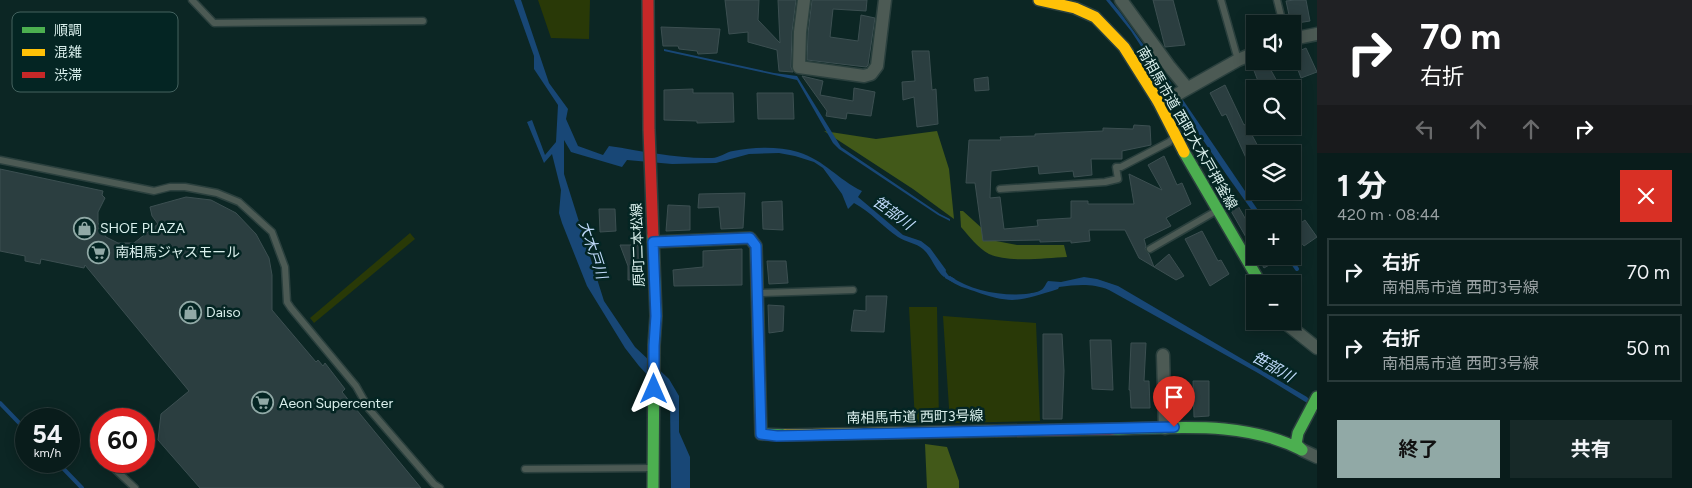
<!DOCTYPE html>
<html lang="ja">
<head>
<meta charset="utf-8">
<style>
  body { margin:0; font-family:Figtree,"Noto Sans JP",sans-serif; background:#172928; color:#f1f3f6; height:100vh; display:flex; flex-direction:column; font-size:19px; white-space:nowrap }
  * { box-sizing:border-box; margin:0 }
  p { font-size:16px; color:#99a1a3 }
  .icon { flex:none; width:28px; height:28px; fill:none; stroke:currentColor; stroke-width:2; stroke-linecap:round; stroke-linejoin:round }
  .map { position:relative; flex:1; overflow:hidden }
  .panel { display:flex; flex-direction:column; background:#091c1b; width:375px }
  .panel>* { flex:none }
  .banner { background:#202124; color:#fff; overflow:hidden }
  .controls { position:absolute; left:1246px; top:15px; display:grid; gap:10px }
  .controls a { display:grid; place-items:center; width:55px; height:55px; border-radius:0px; background:#091c1b; box-shadow:0 2px 12px #0003,0 0 0 1px #293a3a; font-size:25px }
  .speed { position:absolute; left:15px; top:408px; display:flex; gap:10px; font-size:25px; font-weight:700; text-align:center }
  .speed>* { display:grid; place-content:center; width:65px; height:65px; border-radius:50%; background:#091c1b; box-shadow:0 2px 12px #0003,0 0 0 1px #293a3a; line-height:1 }
  .speed small { font-size:12px; font-weight:400 }
  .speed .limit { border:8px solid #d22; background:#fff; color:#111 }
  .pin { position:absolute; display:grid; place-items:center; width:42px; height:42px; color:#fff; margin:-51px -21px; border-radius:50% 50% 50% 0; rotate:-45deg; box-shadow:0 0 5px #0007 }
  .pin .icon { rotate:45deg }
  .me { position:absolute; width:55px; margin:-28px; rotate:0deg; stroke-linejoin:round; filter:drop-shadow(0 0 4px #0008) }
  .turn { display:flex; align-items:center; gap:18px; height:105px; padding:0 20px; font-size:22px }
  .turn .icon { width:65px; height:65px; stroke-width:2.5 }
  .turn b { display:block; font-size:35px; line-height:42px }
  .lanes { display:flex; align-items:center; height:48px; padding:0 20px; background:#0003; justify-content:center; gap:25px; direction:ltr }
  .lanes .off { opacity:.35 }
  .round { display:grid; place-items:center; flex:none; width:52px; height:52px; border-radius:0px; background:#172928 }
  .overview { display:flex; align-items:center; justify-content:space-between; height:85px; padding:0 20px }
  h1 { font-size:30px; font-weight:700; line-height:38px }
  .primary-button { display:flex; gap:10px; margin-top:auto; padding:10px 20px }
  .primary-button a { flex:1; height:58px; border-radius:0px; background:#91a9a6; color:#111; font-size:20px; font-weight:700; line-height:58px; text-align:center }
  .primary-button a+a { background:#172928; color:#f1f3f6 }
  ul { padding:0; list-style:none }
  li { display:flex; align-items:center; gap:15px; height:68px; margin:0 10px 8px; padding:0 10px; border:2px solid #293a3a; border-radius:0px }
  li div { flex:1 }
  li b { display:block; font-size:19px }
  li em { font-style:normal }
  main { display:flex; flex:1; min-height:0 }
  .map>svg:first-child { display:block }
  .green { fill:#293907 }
  .forest { fill:#425919 }
  .water { fill:#184776 }
  .lines { fill:none; stroke-linecap:round; stroke-linejoin:round }
  .stream { stroke:#184776; stroke-width:4 }
  .building { fill:#2b3e40; stroke:#3c4f51 }
  .lane-casing { stroke:#2b403e; stroke-width:9 }
  .street-casing { stroke:#2b403e; stroke-width:15 }
  .fast-casing { stroke:#2b403e; stroke-width:14 }
  .slow-casing { stroke:#2b403e; stroke-width:14 }
  .jam-casing { stroke:#2b403e; stroke-width:14 }
  .lane { stroke:#4c5a54; stroke-width:6 }
  .street { stroke:#4c5a54; stroke-width:12 }
  .fast { stroke:#4caf50; stroke-width:11 }
  .slow { stroke:#ffc107; stroke-width:11 }
  .jam { stroke:#c62828; stroke-width:11 }
  .route-casing { stroke:#114b97; stroke-width:12 }
  .route { stroke:#1a73e8; stroke-width:9 }
  .labels { text-anchor:middle; dominant-baseline:central; stroke-width:5; stroke-linejoin:round; paint-order:stroke }
  .street-label { font-size:14px; fill:#d9efec; stroke:#042523 }
  .poi-label { font-size:14px; fill:#d9efec; stroke:#042523; text-anchor:start }
  .water-label { font-size:15px; font-style:italic; fill:#bfd9f9; stroke:#042523 }
  .key { fill:#042523; stroke:#44625f; stroke-width:1 }
  .key-label { font-size:14px; fill:#d9efec }
</style>
</head>
<body>
<main>
<div class="map">
<svg width="1317" height="488" viewBox="0 0 1317 488">
  <rect width="100%" height="100%" fill="#0c2624"/>
  <!-- green -->
  <path class="green" d="M538,0h52l-1,39 -38,-1z
    M410,233l5,6 -101,84 -4,-5z
    M909,307h28l2,115h-24z
    M943,316l93,7 4,98 -90,2z"/>
  <!-- forest -->
  <path class="forest" d="M824,131l52,8 61,-8 12,38 5,50 -41,-30z
    M960,211h3l33,30 21,4h47l3,12c-22,1 -58,6 -78,-3 -11,-6 -20,-18 -28,-27z
    M925,444l22,3 12,34v7h-32z"/>
  <!-- water -->
  <path class="water" d="M514,0h7l28,83 19,26 -2,10 12,27 25,9 6,-9c34,5 69,13 103,12 7,0 14,-6 21,-7 20,-4 45,-5 65,1 28,9 39,27 64,39l-4,6 45,38 18,6 9,7 16,22 -2,7c-9,-7 -12,-20 -21,-28 -7,-6 -17,-7 -25,-12 -15,-10 -27,-25 -44,-34l-6,6 -6,-15 -19,-26 -9,-6 -19,-6 -16,-3 -30,1 -33,9 -44,1 -45,-4 -5,7 -51,-15 -7,-12v34l40,127 31,46 34,32 10,17v36l11,25v31h-19l-1,-89 -31,-33 -14,-18 -38,-62 -25,-63 -3,-10 2,-23 -9,-36 -8,9 -17,-41 5,-2 13,35 11,-13 2,-37 -24,-36v-13z
    M1106,0h4l10,12 55,77 -4,3 -40,-61z
    M664,49l110,24 23,3 44,71 99,67 10,5v2l-12,-6 -99,-66 -6,-6 -36,-63 -133,-29z
    M1181,97l83,122h-6l-32,-45 -50,-74z
    M950,276c21,15 50,20 76,18 4,-1 11,-1 15,-4 3,-1 5,-7 7,-9l13,1 23,-5 13,2 21,7 189,111 10,12 -59,-36 -149,-83c-18,-7 -32,-5 -50,-3l-1,2c-38,12 -46,16 -84,2 -9,-3 -17,-5 -25,-11z"/>
  <g class="lines">
    <!-- stream -->
    <path class="stream" d="M1288,256l9,13
      M942,270l5,7 6,3
      M0,403l26,27
      M56,461l26,27"/>
  </g>
  <!-- building -->
  <path class="building" d="M725,0h34l-1,20 22,23 -2,-43h18l-4,32 -1,35 2,5 -14,-1 -2,-21 -29,-8v-10l-19,2z
    M812,0h55l-1,11 -33,-2 -3,28 28,4 3,-26 14,3 -7,47 -2,2 -59,-7 1,-27z
    M1153,0h20l12,45 -20,2z
    M1295,0h11l4,21 -19,3 -5,-23z
    M661,27l59,2 -3,24 -19,1 -1,-3 -18,-2 -1,-3h-15z
    M1306,48l11,24 -16,6 -9,-24z
    M912,51h17l3,39 4,-1 2,35 -21,3 -3,-30 -11,3 -1,-18 13,-1z
    M1267,63l12,22 -8,4h-10l-8,-21z
    M802,76l21,5 -3,14 33,6 1,-13 21,4 -4,24 -24,-3 -1,6 -20,-3 1,-5z
    M988,77l1,13 -14,1 -1,-12z
    M1225,85l19,40 2,-1 14,26 -14,8 -20,-44 -4,2 -12,-23z
    M693,89v4h40l1,29 -37,1v-2l-33,-1v-30z
    M757,93h36l1,26h-36z
    M1134,125l16,1 1,19 -29,6v8h-31l1,16 -18,2 -1,-6 -34,3 -1,-8 -47,5 -1,27 10,-1 4,32 34,-3 -1,-6 34,-2v-17h17v3h46l-5,-30 33,16 -14,-25 16,-9 13,29 5,-2 9,21 -25,14 5,8 -27,13 2,7 -1,3 4,5 5,13 15,-13 15,22 -8,4 -37,-22 -14,-28h-36l1,11 -19,2v-2l-31,1v-2l-57,1 -8,-58h-9l3,-43h32l-1,-3 35,-1v-2l68,-3v-3l30,1z
    M0,169l103,22 -1,4 3,3 -7,14v11l8,14 12,6h16l24,-19 -6,-8 -2,-9 36,-10 25,3 25,13 20,21 13,24 3,17v35l44,52 2,-2 5,6 2,-3 20,26 -3,3 79,96h-221l-42,-48 3,-26 28,-23 -104,-126 -1,3 -43,-9 -1,5 -15,-3v-5l-25,-5z
    M1230,192l15,26 10,15v20l-32,-56z
    M745,193l-2,35 -22,1 -2,-22 -21,1 1,-14z
    M782,201l1,29 -20,-1 -1,-27z
    M668,205l22,1v24l-24,1z
    M599,209h16l1,22 -16,1z
    M1305,220l12,17 -13,9 -12,-14v-3z
    M1202,231l16,30 3,-1 8,14 -19,12 -25,-47z
    M620,245h19l1,35h-12v-14z
    M742,249v36l-68,1 -1,-16 30,-3v-16z
    M1257,256h28l-21,12z
    M767,261h19l2,22 -19,1z
    M866,296h21l-3,36 -33,-1 3,-21 12,1z
    M768,305l16,1 -1,25 -14,2z
    M1043,334h19l2,37 -2,48h-19z
    M1090,340h21l2,50 -21,-1z
    M1131,343h15l-2,38h5l1,27h-19l-1,-18h-1z
    M1193,381h16v35l-15,1z"/>
  <g class="lines">
    <defs>
      <path id="lane" d="M192,0l22,23 209,-2
        M1221,0l17,60
        M1277,0l6,24
        M0,160l154,31 16,-4h15l32,6 22,9 33,30 13,35 2,35 4,6 65,78 13,23 65,75 6,4
        M1000,189l105,-7 13,-3 -2,-12h5l48,-25 5,-5
        M1150,249l66,-38
        M759,293l94,-3
        M99,455l2,2
        M106,461l29,27
        M525,469l127,-1"/>
      <path id="street" d="M804,0l-4,32 -1,35 65,9 7,-2 6,-8 8,-66
        M1121,0l48,66 18,22
        M1292,39l25,-5
        M1158,101l11,-2 69,-39 17,-7
        M1283,321l34,27
        M1163,355l2,73
        M1302,450l15,7"/>
      <path id="fast" d="M1184,152l77,132
        M653,236l3,80 -2,29 -1,143
        M653,242l97,-4 6,8 5,188 24,1
        M1113,429c64,-1 130,-9 189,21l-6,-6 2,-11 19,-36"/>
      <path id="slow" d="M1039,0l36,8 20,9 29,30 34,54 26,51
        M785,435l210,-4"/>
      <path id="jam" d="M648,0l1,130 4,106
        M995,431l118,-2"/>
    </defs>
    <!-- lane casing -->
    <use href="#lane" class="lane-casing"/>
    <!-- street casing -->
    <use href="#street" class="street-casing"/>
    <!-- fast casing -->
    <use href="#fast" class="fast-casing"/>
    <!-- slow casing -->
    <use href="#slow" class="slow-casing"/>
    <!-- jam casing -->
    <use href="#jam" class="jam-casing"/>
    <!-- lane -->
    <use href="#lane" class="lane"/>
    <!-- street -->
    <use href="#street" class="street"/>
    <!-- fast -->
    <use href="#fast" class="fast"/>
    <!-- slow -->
    <use href="#slow" class="slow"/>
    <!-- jam -->
    <use href="#jam" class="jam"/>
  </g>
  <g class="lines">
    <defs>
      <path id="route" d="M654,389v-43l2,-30 -3,-74 97,-4 6,8 5,188 16,2 397,-9"/>
    </defs>
    <!-- route casing -->
    <use href="#route" class="route-casing"/>
    <!-- route -->
    <use href="#route" class="route"/>
  </g>
  <!-- icons -->
  <defs>
    <symbol id="shop-ring" viewBox="-11 -11 22 22"><circle r="9.5" fill="#042523" stroke="#91a9a6" stroke-width="1.5"/><path d="M-5-2.5h2.3a2.7 3.5 0 0 1 5.4 0H5L5.5 6h-11ZM-1.5-2.5h3a1.5 2.3 0 0 0-3 0Z" fill="#91a9a6"/></symbol>
    <symbol id="supermarket-ring" viewBox="-11 -11 22 22"><circle r="9.5" fill="#042523" stroke="#91a9a6" stroke-width="1.5"/><path d="M-6-5.5h2.5l.6 2H6L4.5 2H-2.5L-4.4-4H-6ZM-1.5 3.2a1.3 1.3 0 1 0 .1 0ZM3 3.2a1.3 1.3 0 1 0 .1 0Z" fill="#91a9a6"/></symbol>
  </defs>
  <g fill-rule="evenodd">
    <use href="#shop-ring" x="72" y="216" width="25" height="25"/>
    <use href="#supermarket-ring" x="86" y="240" width="25" height="25"/>
    <use href="#shop-ring" x="178" y="300" width="25" height="25"/>
    <use href="#supermarket-ring" x="250" y="390" width="25" height="25"/>
  </g>
  <g class="labels">
    <!-- street labels -->
    <g class="street-label">
      <text transform="translate(1187 128) rotate(60)">南相馬市道 西町大木戸押釜線</text>
      <text transform="translate(638 245) rotate(-92)">原町二本松線</text>
      <text transform="translate(915 417) rotate(-1)">南相馬市道 西町3号線</text>
    </g>
    <!-- poi labels -->
    <g class="poi-label">
      <text x="100" y="228">SHOE PLAZA</text>
      <text x="115" y="252">南相馬ジャスモール</text>
      <text x="206" y="312">Daiso</text>
      <text x="279" y="403">Aeon Supercenter</text>
    </g>
    <!-- water labels -->
    <g class="water-label">
      <text transform="translate(893 213) rotate(36)">笹部川</text>
      <text transform="translate(593 250) rotate(72)">大木戸川</text>
      <text transform="translate(1273 367) rotate(30)">笹部川</text>
    </g>
  </g>
  <!-- legend -->
  <rect x="12" y="12" width="166" height="80" rx="8" class="key"/>
  <rect x="22" y="27" width="23" height="6" fill="#4caf50"/>
  <rect x="22" y="49" width="23" height="7" fill="#ffc107"/>
  <rect x="22" y="72" width="23" height="6" fill="#c62828"/>
  <g class="key-label">
    <text x="54" y="35">順調</text>
    <text x="54" y="57">混雑</text>
    <text x="54" y="80">渋滞</text>
  </g>
</svg>
<div class="controls">
<a><svg class="icon" aria-label="sound" viewBox="0 0 24 24"><path d="M4 9h4l5-4v14l-5-4H4zM17 9q2 3 0 6"/></svg></a>
<a><svg class="icon" aria-label="search" viewBox="0 0 24 24"><circle cx="10" cy="10" r="6"/><path d="M15 15l6 6"/></svg></a>
<a><svg class="icon" aria-label="layers" viewBox="0 0 24 24"><path d="M12 4l9 5-9 5-9-5zM3 14l9 5 9-5"/></svg></a>
<a>+</a>
<a>−</a>
</div>
<div class="speed"><div>54<small>km/h</small></div><div class="limit">60</div></div>
<div class="pin" style="left:1174px;top:427px;background:#d93025"><svg class="icon" aria-label="arrive" viewBox="0 0 24 24"><path d="M6 21V4h12l-3 4 3 4H6"/></svg></div>
<svg class="me" style="left:654px;top:389px" viewBox="-20 -20 40 40"><path d="M0-17L14 15 0 8-14 15z" fill="#1a73e8" stroke="#fff" stroke-width="4"/></svg>
</div>
<section class="panel">
<div class="banner">
<div class="turn"><svg class="icon" aria-label="right" viewBox="0 0 24 24"><path d="M7 20v-9h11M14 6l5 5-5 5"/></svg><div><b>70 m</b>右折</div></div>
<div class="lanes"><svg class="icon off" aria-label="left" viewBox="0 0 24 24"><path d="M17 20v-9H6M10 6l-5 5 5 5"/></svg><svg class="icon off" aria-label="ahead" viewBox="0 0 24 24"><path d="M12 20V5M6 11l6-6 6 6"/></svg><svg class="icon off" aria-label="ahead" viewBox="0 0 24 24"><path d="M12 20V5M6 11l6-6 6 6"/></svg><svg class="icon" aria-label="right" viewBox="0 0 24 24"><path d="M7 20v-9h11M14 6l5 5-5 5"/></svg></div>
</div>
<div class="overview"><div><h1>1 分</h1><p>420 m · 08:44</p></div><a class="round" style="background:#d93025;color:#fff"><svg class="icon" aria-label="close" viewBox="0 0 24 24"><path d="M6 6l12 12M18 6L6 18"/></svg></a></div>
<ul>
<li><svg class="icon" aria-label="right" viewBox="0 0 24 24"><path d="M7 20v-9h11M14 6l5 5-5 5"/></svg><div><b>右折</b><p>南相馬市道 西町3号線</p></div><em>70 m</em></li>
<li><svg class="icon" aria-label="right" viewBox="0 0 24 24"><path d="M7 20v-9h11M14 6l5 5-5 5"/></svg><div><b>右折</b><p>南相馬市道 西町3号線</p></div><em>50 m</em></li>
</ul>
<div class="primary-button"><a>終了</a><a>共有</a></div>
</section>
</main>
</body>
</html>
